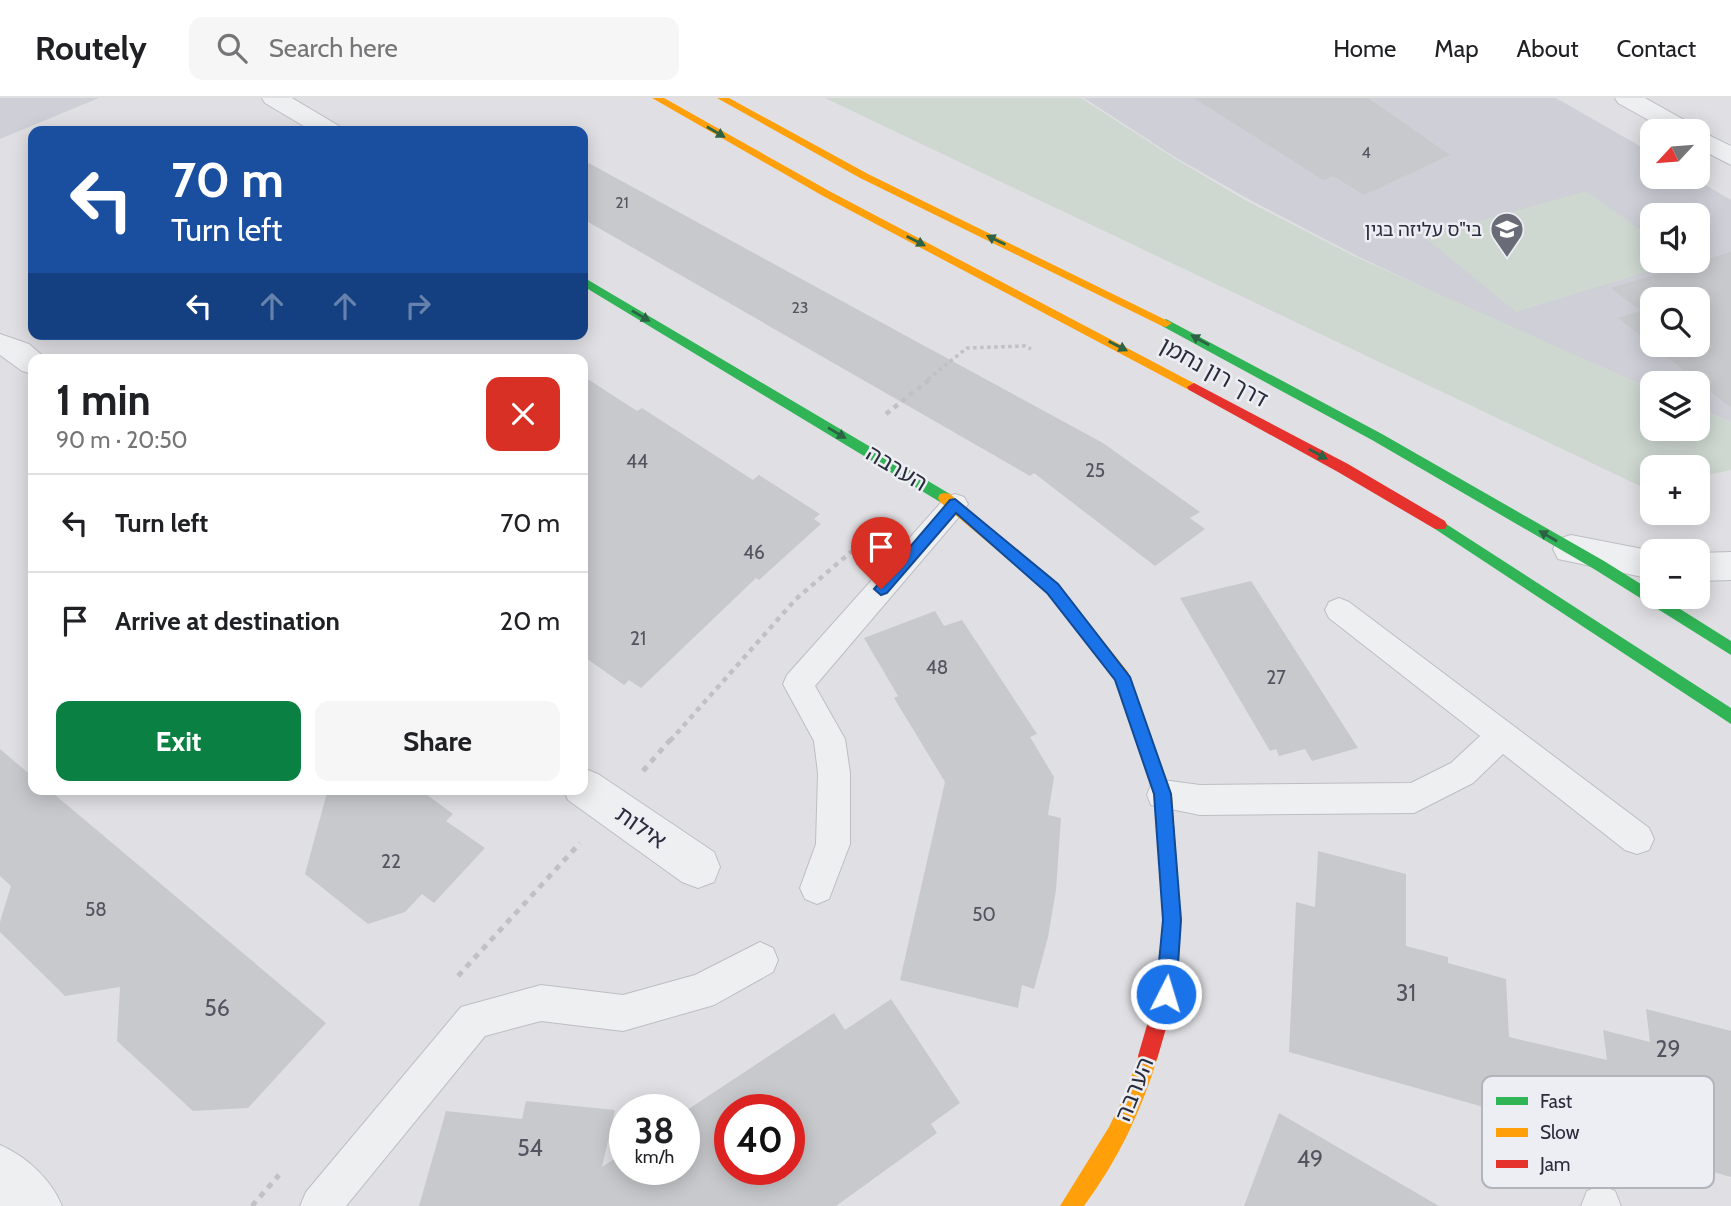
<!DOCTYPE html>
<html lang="en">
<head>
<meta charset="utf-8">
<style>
  body { margin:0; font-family:Cabin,"Noto Sans Hebrew",sans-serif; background:#f6f6f6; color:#202124; height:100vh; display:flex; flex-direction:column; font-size:26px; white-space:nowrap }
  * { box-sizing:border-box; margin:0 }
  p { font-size:23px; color:#757577 }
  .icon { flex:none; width:38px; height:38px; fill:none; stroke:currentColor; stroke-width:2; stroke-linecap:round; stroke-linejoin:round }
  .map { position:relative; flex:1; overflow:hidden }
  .side { position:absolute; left:28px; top:256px; width:560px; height:441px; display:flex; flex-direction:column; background:#fff; border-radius:14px; box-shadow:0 4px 18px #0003 }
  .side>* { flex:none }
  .banner { position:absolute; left:28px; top:28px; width:560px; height:214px; border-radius:14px; box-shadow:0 4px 18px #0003; background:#1a4fa0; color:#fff; overflow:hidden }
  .needle { width:46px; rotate:244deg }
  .buttons { position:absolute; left:1640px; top:21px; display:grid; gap:14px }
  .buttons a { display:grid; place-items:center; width:70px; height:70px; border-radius:14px; background:#fff; box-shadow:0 4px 18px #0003; font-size:35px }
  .speed { position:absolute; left:609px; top:996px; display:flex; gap:14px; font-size:35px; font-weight:700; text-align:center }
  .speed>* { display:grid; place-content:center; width:91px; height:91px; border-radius:50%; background:#fff; box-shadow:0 4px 18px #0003; line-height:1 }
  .speed small { font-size:18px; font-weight:400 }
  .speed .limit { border:10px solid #d22; background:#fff; color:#111 }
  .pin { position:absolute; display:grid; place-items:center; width:60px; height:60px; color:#fff; margin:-72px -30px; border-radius:50% 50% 50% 0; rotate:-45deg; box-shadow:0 0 7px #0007 }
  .pin .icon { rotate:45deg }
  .me { position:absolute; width:77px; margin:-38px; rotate:5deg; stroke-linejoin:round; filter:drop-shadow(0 0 5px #0008) }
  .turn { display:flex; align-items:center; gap:24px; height:147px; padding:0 28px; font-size:32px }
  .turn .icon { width:91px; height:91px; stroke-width:2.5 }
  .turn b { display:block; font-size:49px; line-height:60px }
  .lanes { display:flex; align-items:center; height:66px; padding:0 28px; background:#0003; justify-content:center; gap:35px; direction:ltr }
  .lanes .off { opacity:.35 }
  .round { display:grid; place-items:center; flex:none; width:74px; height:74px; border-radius:14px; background:#f6f6f6 }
  .head { display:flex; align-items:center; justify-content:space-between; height:119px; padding:0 28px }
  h1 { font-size:42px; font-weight:800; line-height:52px }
  .action { display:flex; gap:14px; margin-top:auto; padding:14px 28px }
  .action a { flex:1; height:80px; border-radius:14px; background:#0b8043; color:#fff; font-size:28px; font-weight:800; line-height:80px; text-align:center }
  .action a+a { background:#f6f6f6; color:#202124 }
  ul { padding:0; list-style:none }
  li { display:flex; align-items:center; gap:21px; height:98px; padding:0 28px; border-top:2px solid #e0e0e0 }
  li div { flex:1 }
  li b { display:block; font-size:26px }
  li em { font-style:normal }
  header { display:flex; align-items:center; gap:42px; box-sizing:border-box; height:98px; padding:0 35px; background:#fff; border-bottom:2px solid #e0e0e0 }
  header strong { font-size:33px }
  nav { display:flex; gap:38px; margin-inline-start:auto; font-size:24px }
  .search { width:490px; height:63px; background:#f6f6f6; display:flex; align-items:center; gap:18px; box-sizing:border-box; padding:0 24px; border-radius:14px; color:#757577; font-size:26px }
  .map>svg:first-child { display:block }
  .built { fill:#cecfd7; fill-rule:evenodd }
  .green { fill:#ced7d0 }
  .building { fill:#c8c9cc; fill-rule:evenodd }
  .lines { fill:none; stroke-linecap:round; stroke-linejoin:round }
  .lane-casing { stroke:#bebec2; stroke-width:2 }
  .street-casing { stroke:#bebec2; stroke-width:2 }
  .path-far2 { stroke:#c1c1c5; stroke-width:3.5; stroke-dasharray:3.5 3.5; stroke-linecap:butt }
  .path-far1 { stroke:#c1c1c5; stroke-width:4.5; stroke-dasharray:5 5; stroke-linecap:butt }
  .path { stroke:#c1c1c5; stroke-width:5; stroke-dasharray:6 6; stroke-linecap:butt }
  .lane { fill:#eeeff1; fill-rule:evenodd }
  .street { fill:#eeeff1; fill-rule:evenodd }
  .fast { fill:#30b455; fill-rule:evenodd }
  .slow { fill:#ff9f0a; fill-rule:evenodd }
  .jam { fill:#e5322d; fill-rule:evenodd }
  .oneway { fill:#2c6245 }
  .route { fill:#1a73e8; stroke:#114b97; stroke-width:2 }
  .labels { text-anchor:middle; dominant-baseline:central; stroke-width:5; stroke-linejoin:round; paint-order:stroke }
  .far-number-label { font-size:16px; fill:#525460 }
  .far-poi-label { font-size:19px; fill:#292c3b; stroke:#edeef3; text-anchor:end }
  .number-label { font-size:19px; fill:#525460 }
  .street-label { font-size:23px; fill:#292c3b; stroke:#edeef3 }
  .near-number-label { font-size:23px; fill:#525460 }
  .key { fill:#edeef3; stroke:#b2b4bc; stroke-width:2 }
  .key-label { font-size:19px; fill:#292c3b }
</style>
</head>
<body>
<header>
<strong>Routely</strong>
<div class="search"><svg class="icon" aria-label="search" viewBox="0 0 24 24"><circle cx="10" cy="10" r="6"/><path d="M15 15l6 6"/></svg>Search here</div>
<nav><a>Home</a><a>Map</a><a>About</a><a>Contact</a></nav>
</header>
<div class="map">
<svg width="1731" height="1108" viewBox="0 0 1731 1108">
  <rect width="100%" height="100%" fill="#e0e0e4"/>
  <!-- built -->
  <path class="built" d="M0,0h99l-99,41z
    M1084,0h472l96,55v24h40l39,23v222l-33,-14v-25h-46v6l-157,-68 -138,-65 -107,-56 -77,-44zM1652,117h46v46h-46zM1652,201h46v46h-46z"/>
  <!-- green -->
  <path class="green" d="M825,0h256l93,60 71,42 111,57 296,132v40h46v-21l33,14v48l-33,7v-10h-46v20l-8,1z
    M1586,93l66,47v23h31l-167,51 -92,-75z"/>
  <!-- building -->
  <path class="building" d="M1194,0h174l82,57 -86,40 -31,-19 -10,4z
    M583,62l520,283 97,69 -10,6 15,11 -50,37 -121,-93 -4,3 -447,-257z
    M1731,154v156l-113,-90 23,-7 -30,-23zM1652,201h46v46h-46z
    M583,278l54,35 5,-3 111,72 6,-5 61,39 -6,5 7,5 -62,56 -3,-2 -115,110 -12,-8 -5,5 -41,-29z
    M1251,483l107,167 -46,13 -7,-12 -26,7 -3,-7 -6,2 -90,-153z
    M935,513l9,15 18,-6 75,114 -7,3 24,40 -6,38 13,3 -5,72 -8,47 -14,52 -12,-4 -4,23 -118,-28 45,-198 -51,-84 4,-2 -34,-58z
    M0,651l33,28v12h15l278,234 -78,85 -55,3 -76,-70 3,-54 -55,9 -65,-64v-10l11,-36 -11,-10z
    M328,691h91l34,25 -7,7 39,27 -51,55 -12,-9 -17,18 -37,12 -63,-50z
    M1318,753l88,23v72l42,11v6l58,16 3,58 98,23 -4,-30 47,12 -4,-33 85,22v146l-442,-125 7,-150 19,5z
    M891,901l69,104 -29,21 6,9 -101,73h-417l27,-95 76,8 4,-18 89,9 -13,57 23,-15v17h59v-57l150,-99 11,17zM730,1012h59v59h-59z
    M1279,1015l160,93h-195z"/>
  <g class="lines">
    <defs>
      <path id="lane" d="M955,396l9,3 4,7 -4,7 -149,175 30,53 5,34v71l-21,55 -12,5 -12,-5 -5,-11 16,-44 2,-71 -4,-32 -31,-57 4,-9 159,-178z
        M1339,500l10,4 300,226 5,11 -5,11 -12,4 -12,-4 -122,-96 -30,29 -59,30 -214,2 -49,-10 -4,-10 4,-10 12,-5 37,5 211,-2 40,-20 29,-27 -151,-118 -4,-8 4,-8z
        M760,844l13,6 5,12 -5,12 -59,33 -91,26 -82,-10 -56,15 -139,170h-46l6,-14 155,-185 80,-22 82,10 72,-20z
        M1601,1087l14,6 6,15h-40l6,-15z"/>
      <path id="street" d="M262,0h30l47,28 4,5h-31l-47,-28z
        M1615,0h30l50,28 3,4 33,16v19l-33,-17v-17h-30l-50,-28z
        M0,236l29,10 15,13 1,2h-12v15l-11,-3 -22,-16z
        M1571,437l82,16 -1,28 -94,-20 -5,-10 5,-10z
        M1731,454v28l-33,1v-28z
        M583,670l15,6 116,78 6,15 -6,15 -16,6 -16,-6 -114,-82 -5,-11h20z
        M0,1047c27,12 51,34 62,61h-62z"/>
    </defs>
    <!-- lane casing -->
    <use href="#lane" class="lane-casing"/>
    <!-- street casing -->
    <use href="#street" class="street-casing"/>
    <!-- path-far2 -->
    <path class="path-far2" d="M928,281l39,-31 58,-2 6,3"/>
    <!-- path-far1 -->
    <path class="path-far1" d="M886,316l45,-36
      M670,643l126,-142 69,-59"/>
    <!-- path -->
    <path class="path" d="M643,673l28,-32
      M458,878l122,-133
      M252,1108l27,-31"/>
    <!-- lane -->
    <use href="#lane" class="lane"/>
    <!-- street -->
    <use href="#street" class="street"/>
    <!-- fast -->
    <path class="fast" d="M583,179l367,217 2,4 -2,4h-10l-357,-216z
      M1166,221l216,115 222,127 48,30v6h9l70,44v14l-137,-86 -222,-129 -210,-114 -2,-3z
      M1440,422l291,188v16l-296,-195 -2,-4z"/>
    <!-- slow -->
    <path class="slow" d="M652,0h12l167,94 370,195 -7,4 -5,-1 -366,-194z
      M717,0h12l139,76 304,149 -6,4 -4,-1 -302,-148z
      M945,395l5,1 108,91 70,87 44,123 1,16 -3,6 -6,2 -6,-2 -4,-22 -39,-115 -67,-87 -108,-91 -2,-4 2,-4z
      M1148,948l7,3 3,7c-16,54 -40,104 -74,150h-24l49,-79 16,-33 16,-45z"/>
    <!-- jam -->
    <path class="jam" d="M1194,285l154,81 97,57 2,4 -2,4h-10l-97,-57 -149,-82 -2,-3z
      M1164,705l6,2 3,6 8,109 -5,74 -18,62 -3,7 -7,3 -7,-3 -3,-7 18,-62 7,-74 -8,-109 3,-6z"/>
  </g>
  <!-- one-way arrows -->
  <defs><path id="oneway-solid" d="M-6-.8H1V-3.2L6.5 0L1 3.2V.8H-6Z" transform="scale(1.75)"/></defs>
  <g class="oneway">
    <use href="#oneway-solid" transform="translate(716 34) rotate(30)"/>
    <use href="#oneway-solid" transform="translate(996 142) rotate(-154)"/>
    <use href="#oneway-solid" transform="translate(916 143) rotate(27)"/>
    <use href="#oneway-solid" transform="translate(641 218) rotate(31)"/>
    <use href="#oneway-solid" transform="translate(1200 242) rotate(-151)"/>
    <use href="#oneway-solid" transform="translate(1118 248) rotate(27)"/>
    <use href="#oneway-solid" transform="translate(837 335) rotate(31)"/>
    <use href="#oneway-solid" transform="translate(1318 356) rotate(29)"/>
    <use href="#oneway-solid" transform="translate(1548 438) rotate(-150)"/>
  </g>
  <!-- route -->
  <path class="route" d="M955,401l103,85 72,93 41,117 10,126 -5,74 -3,7 -7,3 -7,-3 -3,-7 7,-74 -9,-126 -39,-114 -68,-87 -91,-80 -69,80 -6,2 -7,-6 76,-89z"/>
  <!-- icons -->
  <defs>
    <symbol id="school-pin" viewBox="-11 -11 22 30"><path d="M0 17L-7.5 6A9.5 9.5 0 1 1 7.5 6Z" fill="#696b76" stroke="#edeef3"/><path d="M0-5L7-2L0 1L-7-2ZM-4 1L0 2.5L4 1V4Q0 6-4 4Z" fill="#fff"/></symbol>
  </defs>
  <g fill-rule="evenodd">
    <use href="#school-pin" x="1488" y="112" width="38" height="52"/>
  </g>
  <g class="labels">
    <!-- far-number labels -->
    <g class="far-number-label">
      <text x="1366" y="54">4</text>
      <text x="622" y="104">21</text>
      <text x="800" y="209">23</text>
    </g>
    <!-- far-poi labels -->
    <g class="far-poi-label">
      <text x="1482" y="131">בי"ס עליזה בגין</text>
    </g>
    <!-- number labels -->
    <g class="number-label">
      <text x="637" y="363">44</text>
      <text x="1095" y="372">25</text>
      <text x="754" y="454">46</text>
      <text x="638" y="540">21</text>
      <text x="937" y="569">48</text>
      <text x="1276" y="579">27</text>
      <text x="391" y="763">22</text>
      <text x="96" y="811">58</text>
      <text x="984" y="816">50</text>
    </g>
    <!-- street labels -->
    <g class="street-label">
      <text transform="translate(1214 274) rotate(29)">דרך רון נחמן</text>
      <text transform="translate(897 370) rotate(31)">הערבה</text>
      <text transform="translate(641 729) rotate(35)">אילות</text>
      <text transform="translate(1134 991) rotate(-68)">הערבה</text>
    </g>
    <!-- near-number labels -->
    <g class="near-number-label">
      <text x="1406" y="895">31</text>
      <text x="217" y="910">56</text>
      <text x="1668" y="951">29</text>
      <text x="530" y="1050">54</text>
      <text x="1310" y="1061">49</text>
    </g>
  </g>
  <!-- legend -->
  <rect x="1482" y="978" width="232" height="112" rx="10" class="key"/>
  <rect x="1496" y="999" width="32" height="8" fill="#30b455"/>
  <rect x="1496" y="1030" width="32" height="9" fill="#ff9f0a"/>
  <rect x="1496" y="1062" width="32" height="8" fill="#e5322d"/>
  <g class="key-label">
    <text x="1540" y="1010">Fast</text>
    <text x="1540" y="1041">Slow</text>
    <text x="1540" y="1073">Jam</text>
  </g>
</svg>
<div class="buttons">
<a><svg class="needle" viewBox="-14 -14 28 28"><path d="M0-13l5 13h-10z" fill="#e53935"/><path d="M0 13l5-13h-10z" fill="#757577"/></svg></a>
<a><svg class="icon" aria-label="sound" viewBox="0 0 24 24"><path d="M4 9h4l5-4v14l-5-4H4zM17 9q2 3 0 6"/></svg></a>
<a><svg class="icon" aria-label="search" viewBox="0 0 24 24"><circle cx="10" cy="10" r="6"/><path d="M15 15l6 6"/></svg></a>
<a><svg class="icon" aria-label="layers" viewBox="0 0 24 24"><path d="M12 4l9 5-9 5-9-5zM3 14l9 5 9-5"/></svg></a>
<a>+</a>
<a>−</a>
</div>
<div class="speed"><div>38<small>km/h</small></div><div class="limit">40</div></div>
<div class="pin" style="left:881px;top:491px;background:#d93025"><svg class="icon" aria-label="arrive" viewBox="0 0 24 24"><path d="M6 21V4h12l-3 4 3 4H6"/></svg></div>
<svg class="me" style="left:1166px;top:896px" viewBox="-20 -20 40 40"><circle r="17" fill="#1a73e8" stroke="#fff" stroke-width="3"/><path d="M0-11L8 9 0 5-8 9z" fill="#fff"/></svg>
<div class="banner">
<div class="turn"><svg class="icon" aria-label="left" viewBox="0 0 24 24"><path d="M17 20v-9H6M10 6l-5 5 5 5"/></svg><div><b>70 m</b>Turn left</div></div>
<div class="lanes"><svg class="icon" aria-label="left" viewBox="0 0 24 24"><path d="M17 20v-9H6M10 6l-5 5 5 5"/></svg><svg class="icon off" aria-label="ahead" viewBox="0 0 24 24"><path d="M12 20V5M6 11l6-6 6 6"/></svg><svg class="icon off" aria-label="ahead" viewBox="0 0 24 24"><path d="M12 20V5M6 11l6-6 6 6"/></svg><svg class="icon off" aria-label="right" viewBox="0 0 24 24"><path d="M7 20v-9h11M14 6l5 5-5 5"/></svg></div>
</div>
<section class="side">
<div class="head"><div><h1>1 min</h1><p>90 m · 20:50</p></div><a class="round" style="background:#d93025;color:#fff"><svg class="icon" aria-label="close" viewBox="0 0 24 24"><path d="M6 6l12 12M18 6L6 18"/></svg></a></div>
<ul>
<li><svg class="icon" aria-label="left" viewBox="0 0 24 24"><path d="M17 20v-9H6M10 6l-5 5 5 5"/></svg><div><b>Turn left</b></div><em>70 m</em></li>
<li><svg class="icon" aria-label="arrive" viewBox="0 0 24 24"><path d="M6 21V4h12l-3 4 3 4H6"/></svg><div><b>Arrive at destination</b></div><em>20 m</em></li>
</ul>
<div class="action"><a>Exit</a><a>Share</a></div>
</section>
</div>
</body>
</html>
